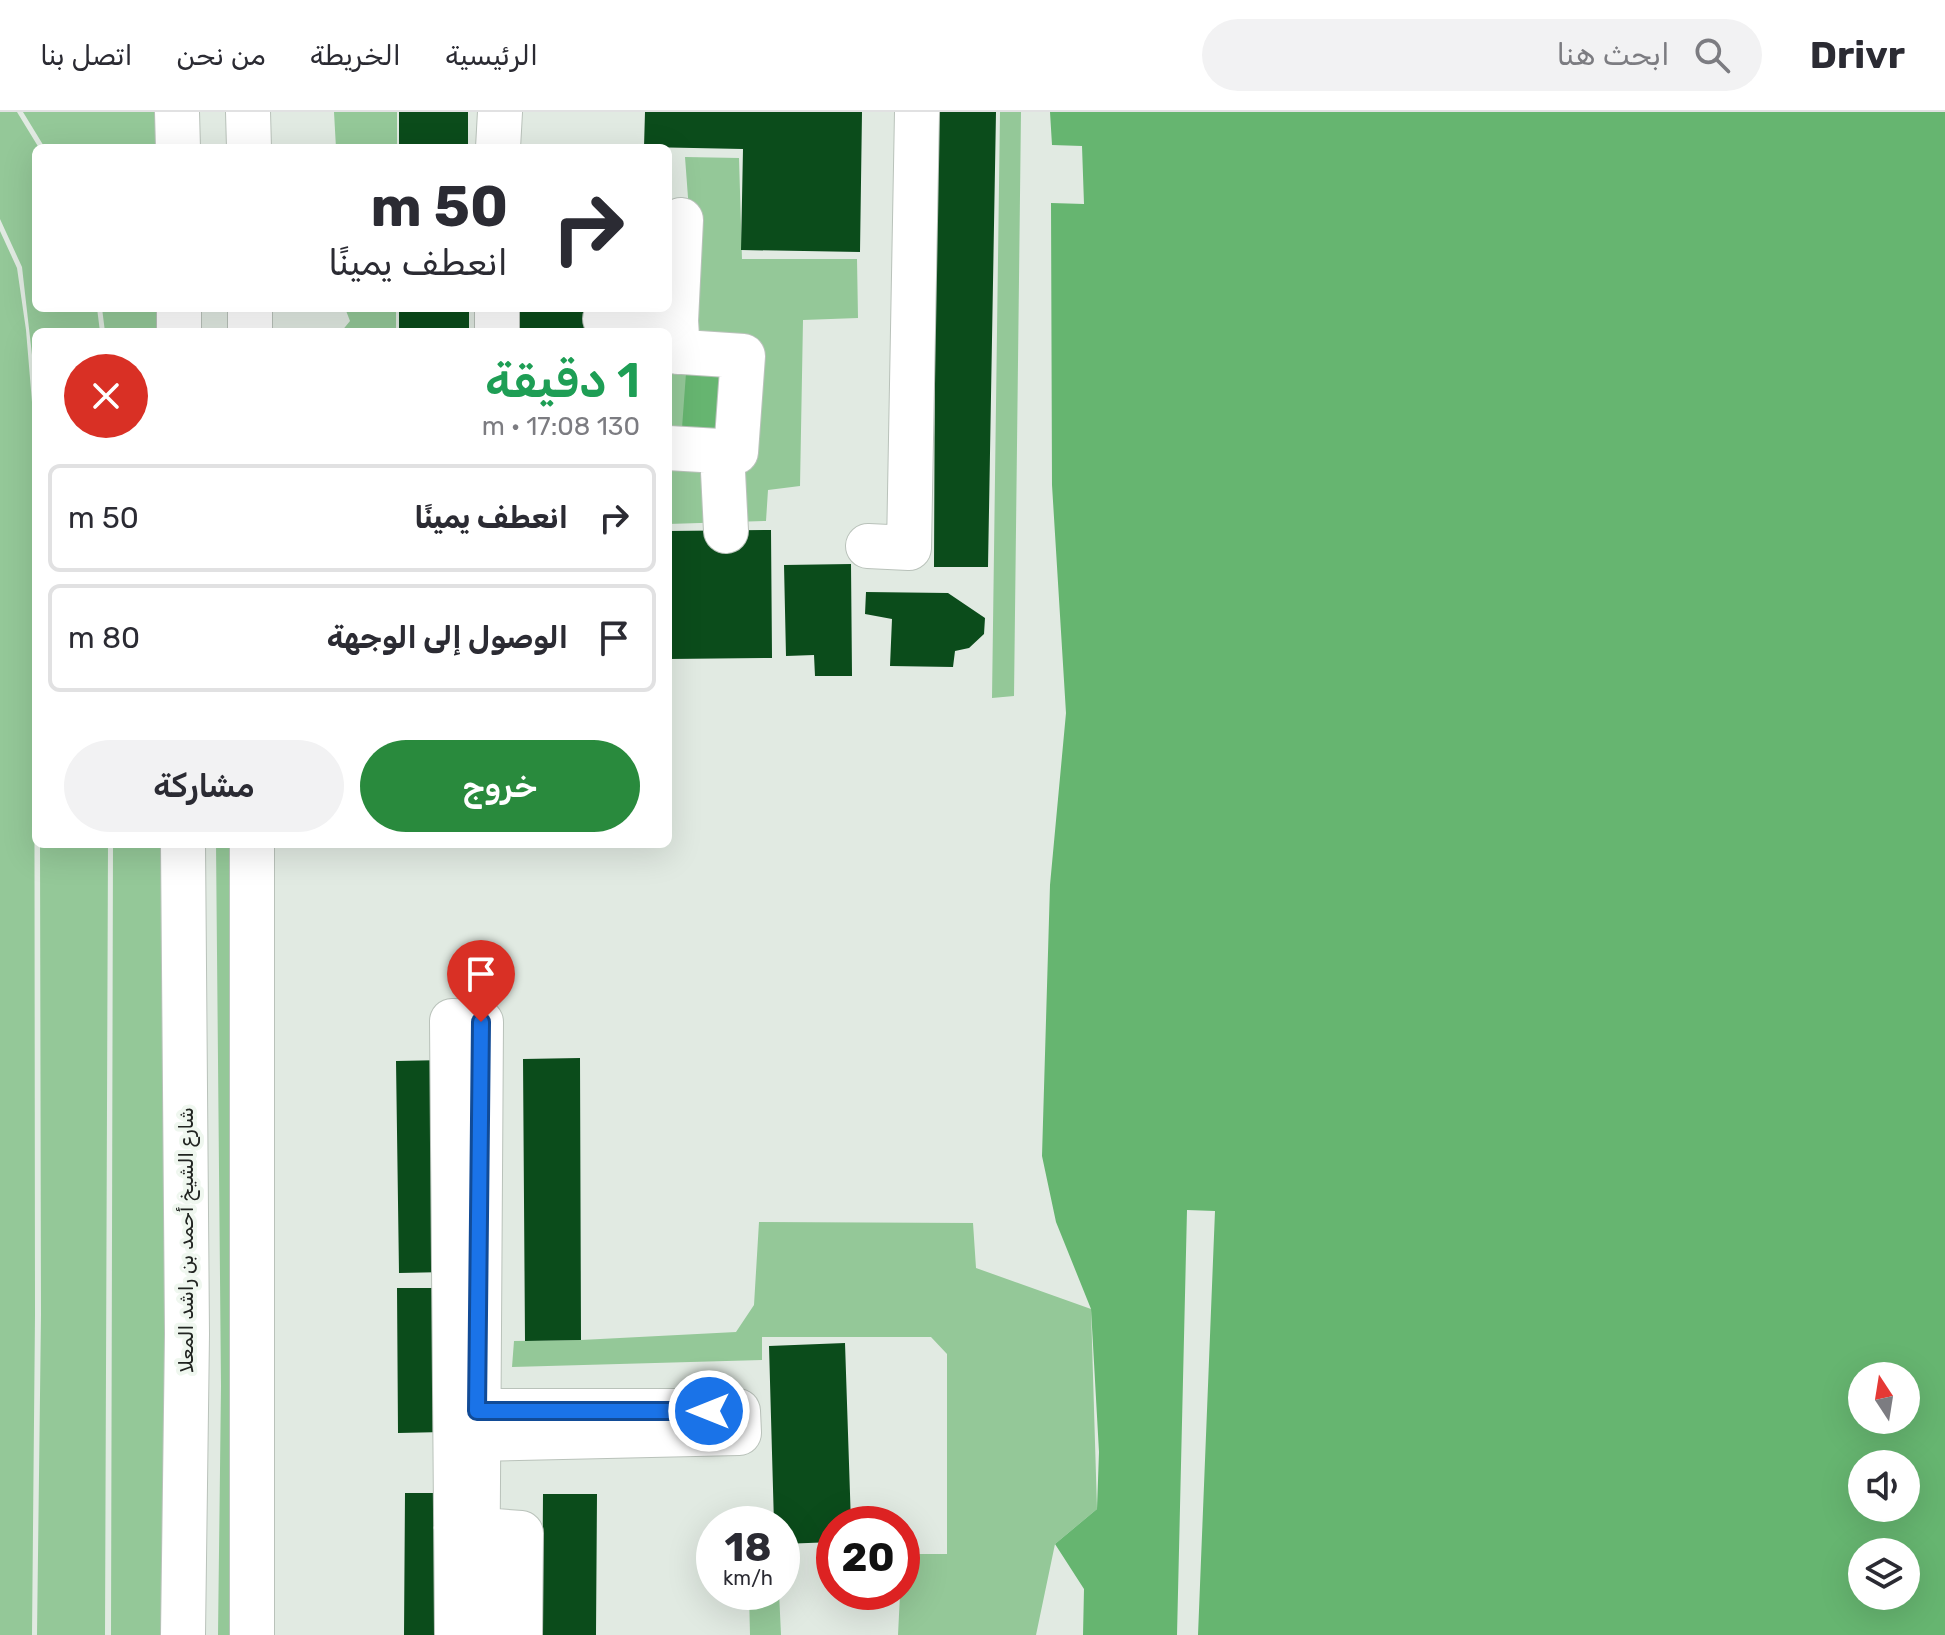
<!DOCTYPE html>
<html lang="ar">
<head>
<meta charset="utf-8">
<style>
  body { margin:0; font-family:Rubik,Vazirmatn,sans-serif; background:#f2f2f3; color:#2b2b33; direction:rtl; height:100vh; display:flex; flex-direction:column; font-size:30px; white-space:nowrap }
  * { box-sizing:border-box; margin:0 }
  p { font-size:26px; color:#7c7c81 }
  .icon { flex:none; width:44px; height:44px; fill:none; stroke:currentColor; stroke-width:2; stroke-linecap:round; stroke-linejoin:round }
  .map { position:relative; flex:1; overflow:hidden; direction:ltr }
  .drawer { position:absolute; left:32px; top:216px; width:640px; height:520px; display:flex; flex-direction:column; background:#fff; border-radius:12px; box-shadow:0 8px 32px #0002; direction:rtl }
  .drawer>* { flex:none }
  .hud { position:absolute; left:32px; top:32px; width:640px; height:168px; border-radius:12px; box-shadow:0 8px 32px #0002; direction:rtl; background:#fff; color:#2b2b33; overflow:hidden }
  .needle { width:52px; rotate:348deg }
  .controls { position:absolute; left:1848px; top:1250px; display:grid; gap:16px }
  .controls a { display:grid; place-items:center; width:72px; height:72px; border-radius:50%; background:#fff; box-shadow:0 8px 32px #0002; font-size:40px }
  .speed { position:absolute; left:696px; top:1394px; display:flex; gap:16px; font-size:40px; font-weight:700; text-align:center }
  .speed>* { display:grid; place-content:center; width:104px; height:104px; border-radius:50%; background:#fff; box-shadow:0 8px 32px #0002; line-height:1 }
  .speed small { font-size:20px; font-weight:400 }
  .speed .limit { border:12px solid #d22; background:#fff; color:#111 }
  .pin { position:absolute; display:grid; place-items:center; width:68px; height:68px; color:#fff; margin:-82px -34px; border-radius:50% 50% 50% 0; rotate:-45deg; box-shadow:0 0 8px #0007 }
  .pin .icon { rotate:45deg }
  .me { position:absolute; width:88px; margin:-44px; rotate:270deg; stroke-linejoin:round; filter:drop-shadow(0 0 6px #0008) }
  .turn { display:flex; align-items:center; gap:28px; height:168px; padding:0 32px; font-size:36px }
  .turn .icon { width:104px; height:104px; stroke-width:2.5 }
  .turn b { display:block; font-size:56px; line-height:68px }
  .round { display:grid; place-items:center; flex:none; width:84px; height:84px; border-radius:42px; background:#f2f2f3 }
  .summary { display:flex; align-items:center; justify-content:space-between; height:136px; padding:0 32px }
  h1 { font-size:48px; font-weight:600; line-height:60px; color:#1e9e55 }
  .cta { display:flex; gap:16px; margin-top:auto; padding:16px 32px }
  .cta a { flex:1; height:92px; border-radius:48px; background:#298a3d; color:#fff; font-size:32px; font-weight:600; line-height:92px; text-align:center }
  .cta a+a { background:#f2f2f3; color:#2b2b33 }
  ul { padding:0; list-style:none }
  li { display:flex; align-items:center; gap:24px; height:108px; margin:0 16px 12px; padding:0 16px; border:4px solid #e1e1e2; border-radius:12px }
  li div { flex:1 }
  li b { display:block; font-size:30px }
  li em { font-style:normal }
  header { display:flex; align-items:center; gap:48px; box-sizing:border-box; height:112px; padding:0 40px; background:#fff; border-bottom:2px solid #e1e1e2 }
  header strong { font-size:38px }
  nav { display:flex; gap:44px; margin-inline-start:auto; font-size:28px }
  .search { width:560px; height:72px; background:#f2f2f3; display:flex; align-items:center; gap:20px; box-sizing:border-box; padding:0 28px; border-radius:44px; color:#7c7c81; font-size:30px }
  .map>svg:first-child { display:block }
  .green { fill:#94c898 }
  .water { fill:#66b570; fill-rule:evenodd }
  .building { fill:#0b4c1b }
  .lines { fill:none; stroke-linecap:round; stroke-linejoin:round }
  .minor-casing { stroke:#b9c2ba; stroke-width:46 }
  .major-casing { stroke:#b9c2ba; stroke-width:46 }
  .minor { stroke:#fff; stroke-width:44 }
  .major { stroke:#fff; stroke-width:44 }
  .route-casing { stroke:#114b97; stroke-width:20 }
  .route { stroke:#1a73e8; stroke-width:14 }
  .labels { text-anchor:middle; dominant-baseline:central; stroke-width:8; stroke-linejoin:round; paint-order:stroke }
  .street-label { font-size:20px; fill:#212421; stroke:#eff7ef }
</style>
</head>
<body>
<header>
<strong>Drivr</strong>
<div class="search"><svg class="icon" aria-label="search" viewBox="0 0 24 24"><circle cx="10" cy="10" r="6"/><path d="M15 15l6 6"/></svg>ابحث هنا</div>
<nav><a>الرئيسية</a><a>الخريطة</a><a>من نحن</a><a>اتصل بنا</a></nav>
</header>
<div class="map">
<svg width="1945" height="1523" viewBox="0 0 1945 1523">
  <rect width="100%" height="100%" fill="#e1eae2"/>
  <!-- green -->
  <path class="green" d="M0,0h17l22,36h-3v160h61l3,24h-64v58l-14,-123 -22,-48z
    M23,0h147v36h-125z
    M334,0h63v36h-61z
    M1000,0h21l-7,584 -22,2z
    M685,45l54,1 3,101h115l1,59 -55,2 -3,166 -32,4 -2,31 -98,3v-216l21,-97z
    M0,119l17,37 9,62 8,96 1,889 -3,320h-32z
    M102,196h68v24h-65z
    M345,196h51v24h-55l9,-11z
    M40,732h68l-3,791h-68l4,-320z
    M113,732h57l6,791h-65z
    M216,732h32l-4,791h-26l3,-249z
    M759,1110l214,1 3,45 115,41 6,200 -42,35 -19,91h-138l4,-81h45v-200l-16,-17h-169v23l-250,7 2,-26 67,-1 155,-8 18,-27z
    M749,1480h30l2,43h-31z"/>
  <!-- water -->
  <path class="water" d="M1050,0h895v1523h-747l17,-424 -28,-1 -10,425h-94l1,-46 -29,-45 42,-35 2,-57 -8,-143 -35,-87 -14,-66 8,-271 16,-172 -14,-228 -1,-282 33,1 -2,-58 -30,-1zM1862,1264h44v44h-44zM1862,1352h44v44h-44zM1862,1440h44v44h-44z
    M686,261l35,2 -5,56 -34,-3z"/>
  <!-- building -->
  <path class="building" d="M399,0h69v36h-69z
    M645,0h217l-2,140 -119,-2 2,-101 -99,-2z
    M936,0h60l-8,455h-54z
    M399,196h70v24h-70z
    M513,196h75v24h-76z
    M771,418l1,128 -104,1v-128z
    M851,452l1,112h-37l-1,-21 -28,1 -2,-91z
    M866,480l82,1 37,25 -1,16 -15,14 -14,3 -2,16 -63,-1 2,-47 -27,-5z
    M580,946l1,282 -56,1 -2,-282z
    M445,948l2,212 -48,1 -3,-212z
    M397,1176h46l1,144 -46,1z
    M845,1231l6,181h-17v18l-52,2v-20h-8l-5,-178z
    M405,1381h41l-1,142h-41z
    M543,1382h54l-1,141h-54z"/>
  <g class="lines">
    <defs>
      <path id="minor" d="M498,36l2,-36
        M605,207l71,2 2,31
        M676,209l5,-101
        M497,220v-24
        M668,239l75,5 -7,96 -68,-4
        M722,340l4,79
        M868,434l41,2 8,-436
        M459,1306l18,21 262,-6 -1,-22h-261l-17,25
        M456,1416l65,5 -1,102
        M457,1523l-5,-614 29,1 -4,613"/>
      <path id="major" d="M177,0l1,36
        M248,0l1,36
        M179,196v24
        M250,196v24
        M183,1523l4,-301 -4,-490
        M252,1523v-791"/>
    </defs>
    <!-- minor casing -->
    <use href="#minor" class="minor-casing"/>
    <!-- major casing -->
    <use href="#major" class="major-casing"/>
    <!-- minor -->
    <use href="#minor" class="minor"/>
    <!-- major -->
    <use href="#major" class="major"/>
  </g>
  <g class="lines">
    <defs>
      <path id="route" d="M481,910l-4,389h232"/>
    </defs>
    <!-- route casing -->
    <use href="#route" class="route-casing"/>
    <!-- route -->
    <use href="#route" class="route"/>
  </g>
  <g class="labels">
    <!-- street labels -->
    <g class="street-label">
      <text transform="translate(186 1128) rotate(-90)">شارع الشيخ أحمد بن راشد المعلا</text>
    </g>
  </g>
</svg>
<div class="controls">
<a><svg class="needle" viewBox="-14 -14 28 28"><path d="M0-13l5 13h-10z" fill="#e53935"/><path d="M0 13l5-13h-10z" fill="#7c7c81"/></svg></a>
<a><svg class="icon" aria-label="sound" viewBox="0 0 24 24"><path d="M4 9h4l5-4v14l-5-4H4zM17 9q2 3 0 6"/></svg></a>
<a><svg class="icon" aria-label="layers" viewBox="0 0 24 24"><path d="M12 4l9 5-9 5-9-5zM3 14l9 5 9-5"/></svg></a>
</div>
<div class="speed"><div>18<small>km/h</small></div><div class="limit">20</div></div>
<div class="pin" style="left:481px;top:910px;background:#d93025"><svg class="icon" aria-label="arrive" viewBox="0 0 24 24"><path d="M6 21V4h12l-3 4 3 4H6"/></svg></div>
<svg class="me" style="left:709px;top:1299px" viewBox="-20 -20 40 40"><circle r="17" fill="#1a73e8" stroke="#fff" stroke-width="3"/><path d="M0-11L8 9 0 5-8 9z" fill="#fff"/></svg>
<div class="hud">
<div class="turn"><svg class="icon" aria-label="right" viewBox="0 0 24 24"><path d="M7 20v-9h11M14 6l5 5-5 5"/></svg><div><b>50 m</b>انعطف يمينًا</div></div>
</div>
<section class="drawer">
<div class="summary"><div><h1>1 دقيقة</h1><p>130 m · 17:08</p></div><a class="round" style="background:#d93025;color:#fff"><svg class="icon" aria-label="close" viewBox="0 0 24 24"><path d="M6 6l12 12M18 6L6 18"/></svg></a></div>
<ul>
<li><svg class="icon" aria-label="right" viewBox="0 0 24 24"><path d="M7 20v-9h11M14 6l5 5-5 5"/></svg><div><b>انعطف يمينًا</b></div><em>50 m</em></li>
<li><svg class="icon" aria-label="arrive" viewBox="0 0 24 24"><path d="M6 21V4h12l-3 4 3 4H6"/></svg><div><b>الوصول إلى الوجهة</b></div><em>80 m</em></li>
</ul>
<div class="cta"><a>خروج</a><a>مشاركة</a></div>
</section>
</div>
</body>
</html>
